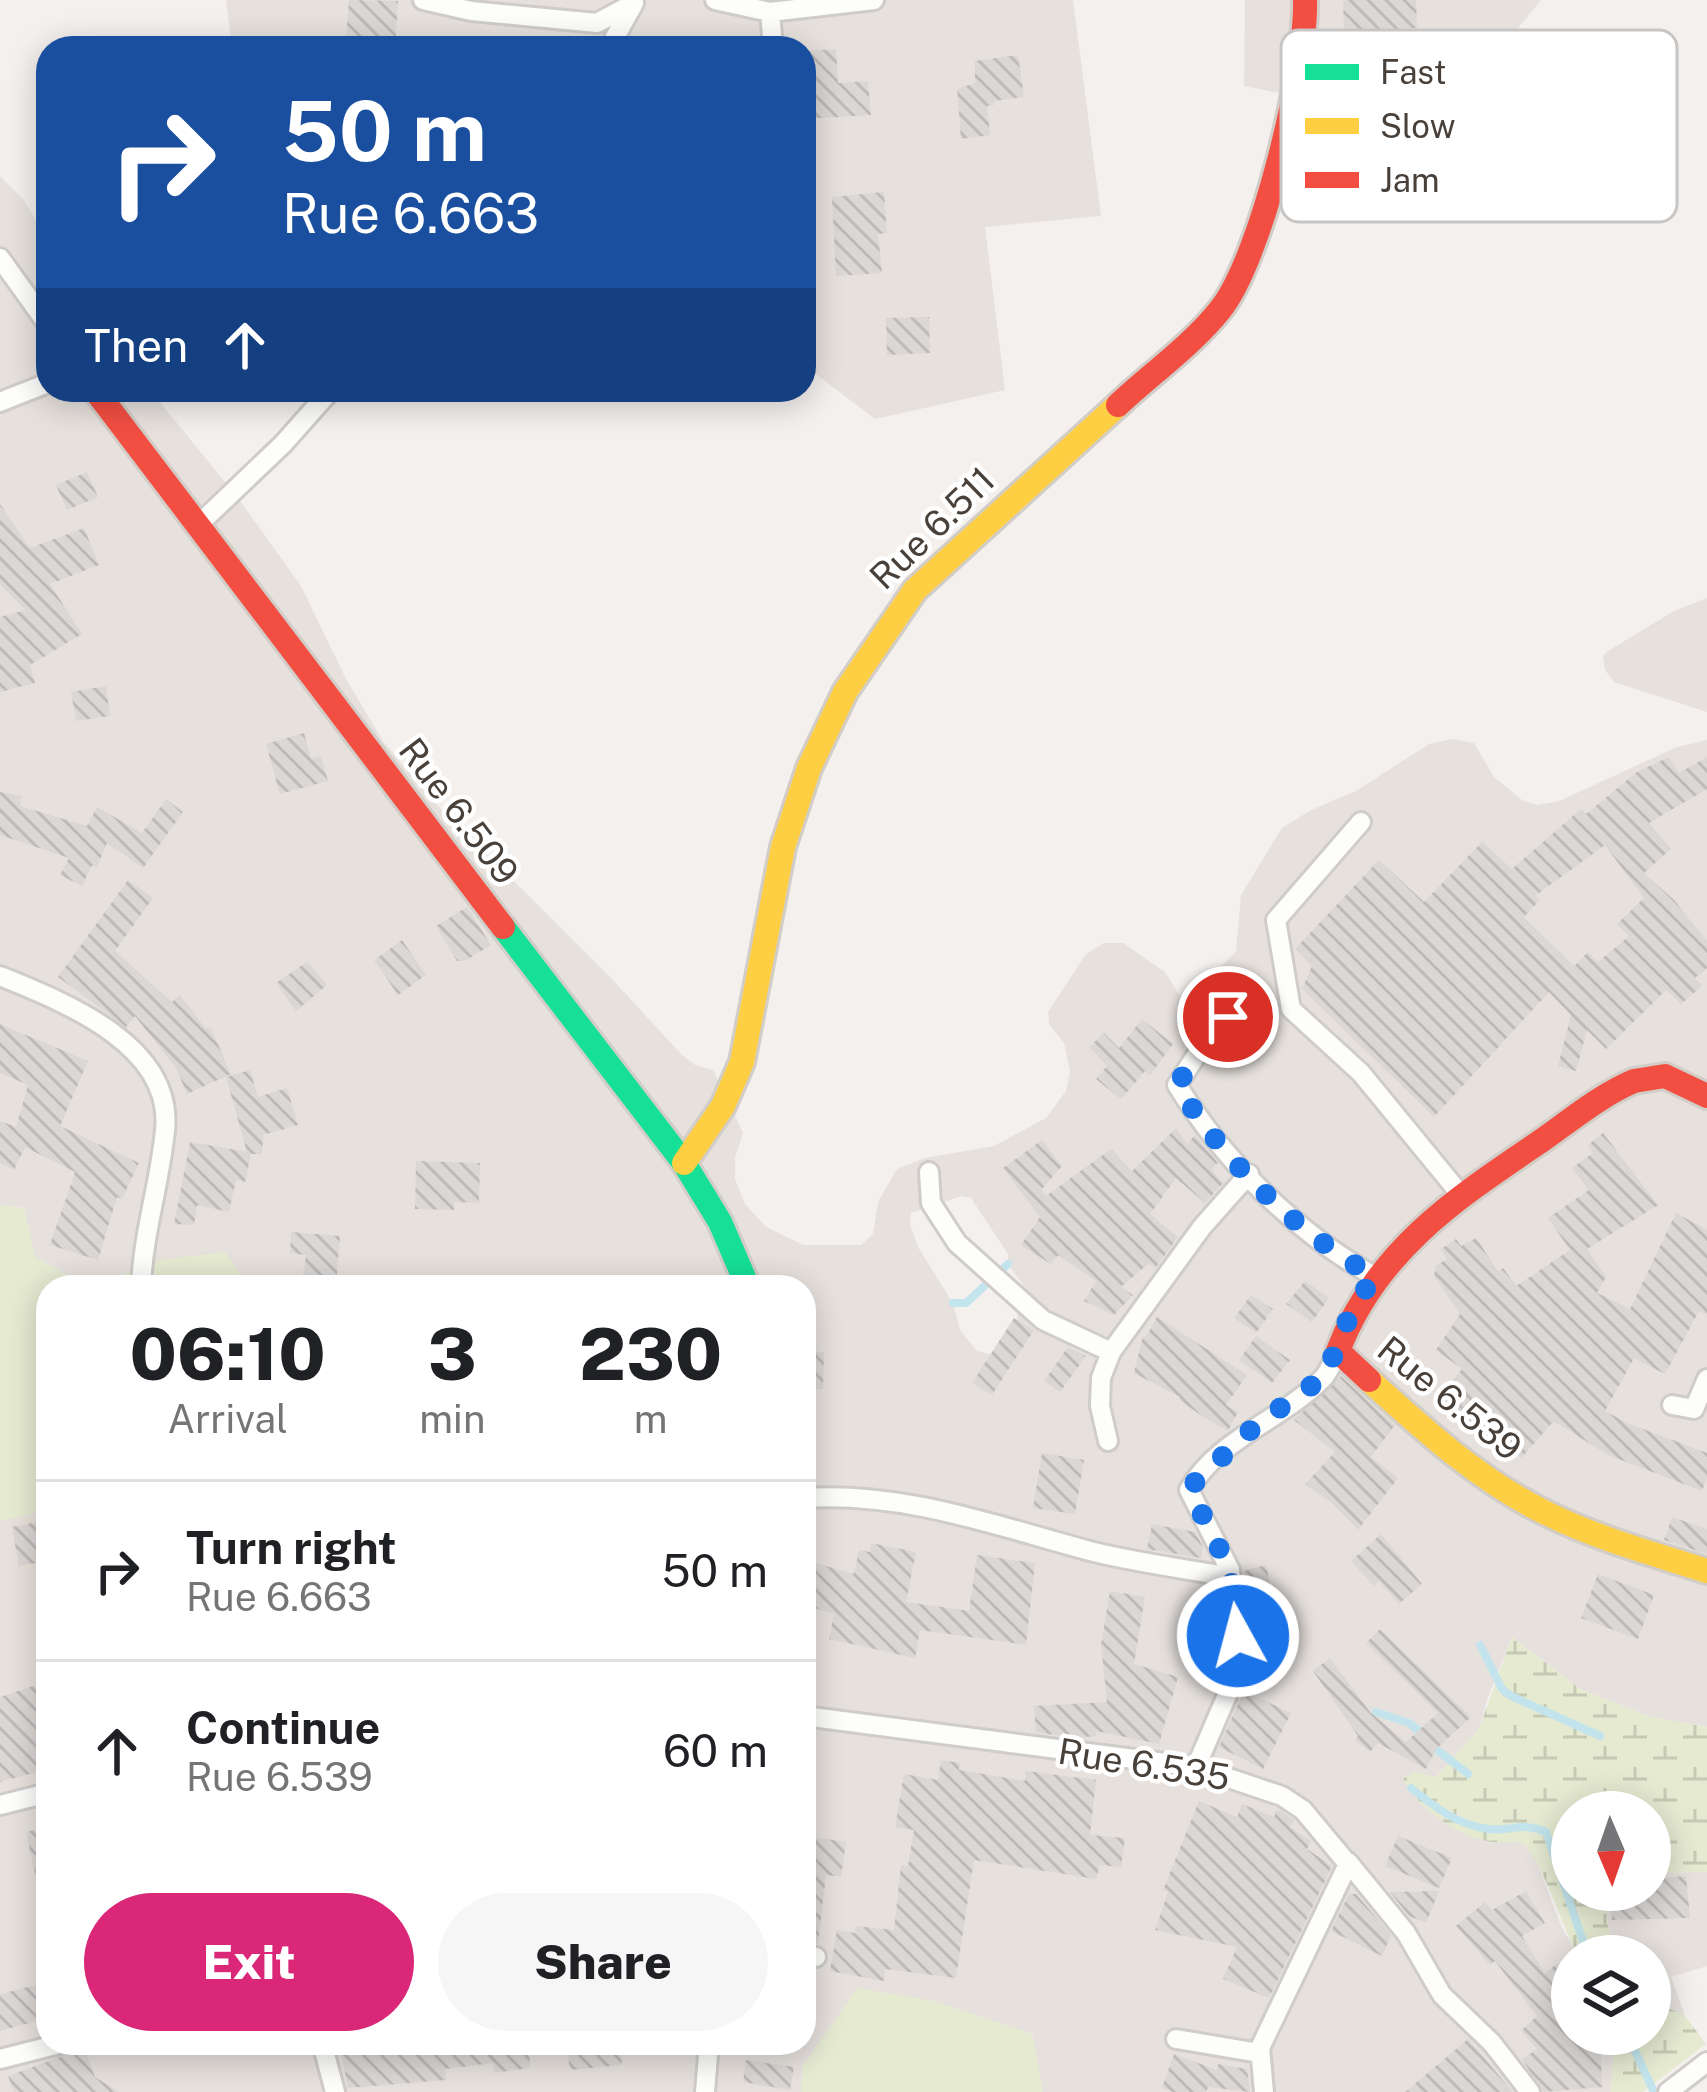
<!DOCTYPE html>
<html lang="en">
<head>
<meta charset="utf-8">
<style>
  body { margin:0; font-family:"Public Sans",sans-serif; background:#f6f6f6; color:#202124; height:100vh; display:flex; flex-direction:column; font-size:45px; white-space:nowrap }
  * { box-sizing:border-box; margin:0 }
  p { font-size:39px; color:#757577 }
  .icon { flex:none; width:66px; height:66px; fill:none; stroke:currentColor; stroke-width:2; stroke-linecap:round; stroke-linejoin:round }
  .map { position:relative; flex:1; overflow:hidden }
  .side { position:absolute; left:36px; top:1275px; width:780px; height:780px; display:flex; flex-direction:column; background:#fff; border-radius:36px; box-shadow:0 6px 30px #0003 }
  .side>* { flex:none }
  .banner { position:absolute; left:36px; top:36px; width:780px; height:366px; border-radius:36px; box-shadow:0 6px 30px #0003; background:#1a4fa0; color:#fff; overflow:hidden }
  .needle { width:78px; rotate:178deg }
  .controls { position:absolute; left:1551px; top:1791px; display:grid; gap:24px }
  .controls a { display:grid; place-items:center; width:120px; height:120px; border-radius:50%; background:#fff; box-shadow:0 6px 30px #0003; font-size:60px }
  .pin { position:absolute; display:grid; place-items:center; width:102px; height:102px; color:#fff; margin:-51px; border:6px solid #fff; border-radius:50%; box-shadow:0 3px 12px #0007 }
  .me { position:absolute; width:132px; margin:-66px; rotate:353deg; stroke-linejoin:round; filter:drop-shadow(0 0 9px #0008) }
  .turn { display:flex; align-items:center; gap:42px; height:252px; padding:0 48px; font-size:54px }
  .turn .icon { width:156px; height:156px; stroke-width:2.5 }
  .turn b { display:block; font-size:84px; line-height:102px }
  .then { display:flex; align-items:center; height:114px; padding:0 48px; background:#0003; gap:24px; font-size:45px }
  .eta { display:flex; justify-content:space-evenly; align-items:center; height:204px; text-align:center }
  .eta b { font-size:72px; font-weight:800; line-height:84px }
  .button { display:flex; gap:24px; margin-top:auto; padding:24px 48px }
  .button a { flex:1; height:138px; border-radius:72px; background:#db2777; color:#fff; font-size:48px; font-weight:800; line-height:138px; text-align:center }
  .button a+a { background:#f6f6f6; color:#202124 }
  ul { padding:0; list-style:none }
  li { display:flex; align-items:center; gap:36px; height:180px; padding:0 48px; border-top:3px solid #e0e0e0 }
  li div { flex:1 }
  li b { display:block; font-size:45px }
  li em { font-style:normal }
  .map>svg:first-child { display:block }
  .residential { fill:#e6e1dd; fill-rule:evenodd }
  .education { fill:#e8e1db }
  .green { fill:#e5ead1 }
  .wetland { fill:url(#wetland-marsh) }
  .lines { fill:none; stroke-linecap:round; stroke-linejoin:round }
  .stream { stroke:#c3e4ec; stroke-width:8 }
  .building { fill:url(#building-back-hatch); fill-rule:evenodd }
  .street-casing { stroke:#cfccca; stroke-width:24 }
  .fast-casing { stroke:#d3cdc7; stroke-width:30 }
  .slow-casing { stroke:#d3cdc7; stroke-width:30 }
  .jam-casing { stroke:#d3cdc7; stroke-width:30 }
  .street { stroke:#fdfdfc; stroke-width:18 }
  .fast { stroke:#16e098; stroke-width:24 }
  .slow { stroke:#ffcf43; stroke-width:24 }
  .jam { stroke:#f24e42; stroke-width:24 }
  .route { stroke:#1a73e8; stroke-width:21; stroke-dasharray:0 37.8 }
  .labels { text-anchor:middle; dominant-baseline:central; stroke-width:9; stroke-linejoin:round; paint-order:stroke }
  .street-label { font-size:36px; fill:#49403a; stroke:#fff }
  .key { fill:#fff; stroke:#c8c6c4; stroke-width:3 }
  .key-label { font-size:33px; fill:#49403a }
</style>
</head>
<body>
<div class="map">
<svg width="1707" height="2092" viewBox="0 0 1707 2092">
  <defs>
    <pattern id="wetland-marsh" width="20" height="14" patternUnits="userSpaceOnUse" patternTransform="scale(3)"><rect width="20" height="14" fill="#e5ead1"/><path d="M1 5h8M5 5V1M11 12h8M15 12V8" fill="none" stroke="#c6cab4"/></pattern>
    <pattern id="building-back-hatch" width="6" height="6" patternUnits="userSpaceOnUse" patternTransform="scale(3)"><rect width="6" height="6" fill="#dbd7d5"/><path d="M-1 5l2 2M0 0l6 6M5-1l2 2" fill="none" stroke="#bdbab8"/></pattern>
  </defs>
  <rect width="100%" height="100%" fill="#f3f0ee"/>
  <!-- residential -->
  <path class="residential" d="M226,0h847l28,216 -116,11 20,163 -130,29 -71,-54v-317h-572z
    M1245,0h296l-102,125 -195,-39z
    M0,176l24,24 24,41v149h102l88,108 63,88 45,93 37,62 45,55 183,182 70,76 14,11 18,5 30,63 -8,25v21l10,25 21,23 37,18h58l12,-11 5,-32 19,-33 28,-11 69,-12 52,-28 20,-27 4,-20 -6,-28 -15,-19 -1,-12 38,-58 18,-11h19l42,29 15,24 13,1 43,-46 5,-56 41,-67 29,-18 45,-19 73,-47 24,-5 21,4 20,34 28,23 15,5 22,-4 118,-54 30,-7v987l-56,-10 -71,-28 -68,-52 -24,60 -9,32 -43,48 47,64 39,1 12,12 27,72 18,30h-7v78h43l-4,58h-568l-11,-58 -229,31 -2,27h-801v-571l48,-11v533h756v-756h-555l-24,-35 -135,35 -55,-30 -11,-49 -24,-3zM962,1196l9,2 37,56v10l15,21 -13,74 -33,-8 -17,-21 -7,-27 -35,-56 -8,-23 1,-11z
    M1707,598v114l-93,-30 -9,-12 -2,-14 5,-5 66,-40z
    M1707,1872v94l-36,11 14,39 -35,-17v-43h-32l-10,-29 -3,-37h45v-17z"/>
  <!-- education -->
  <path class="education" d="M48,1510v276l-48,15v-280z"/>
  <!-- green -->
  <path class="green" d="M0,1205l24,3 11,49 55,30 69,-27 66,-8 24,35h-201v223l-48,11z
    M857,1988l77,13 98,33 11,58h-242l2,-26z"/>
  <!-- wetland -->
  <path class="wetland" d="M1512,1637l68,52 71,28 56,10v145l-57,1v-61h-78v78h33l3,37 10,29h-39c-18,-30 -36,-95 -57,-114 -12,-1 -29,2 -40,-2 -30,-8 -65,-34 -79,-61l12,-7 21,5 43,-48z
    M1650,1999l35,17 21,28 -63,48h-32l4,-58h35z"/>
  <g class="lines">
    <!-- stream -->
    <path class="stream" d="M953,1303h13l42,-39
      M1480,1645l22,44 9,7 89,40
      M1376,1712l33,11 14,11
      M1432,1746l36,28
      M1411,1788c25,20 45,36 77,41 25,3 29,-8 58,3l42,124
      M1627,2034l27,58"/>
  </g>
  <!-- building -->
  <path class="building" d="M349,0l49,1 -3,47h-50z
    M1343,0h73l1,28 -73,3z
    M836,49l2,34 30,-2 3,34 -67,4v-68z
    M1018,55l6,42 -30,4v4l-7,1 3,29 -29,4 -4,-50 18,-6v-22z
    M884,192l3,41 -9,1 4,39 -46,3 -4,-79z
    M929,317l1,36 -43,2 -1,-37z
    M87,472l11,25 -31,13 -11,-25z
    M0,504l30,44 54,-20 15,37 -49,19 32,50 -52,31 5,18 -35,9v-75l26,-7 -26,-25z
    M106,686l4,30 -34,5 -5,-29z
    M304,733l7,25 10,-2 7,25 -48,13 -14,-50z
    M1669,757l10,16 28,-16v32l-58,34 22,26 -27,24 30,27 33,41v27l-12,10 7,8 -21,18 -15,-14 -60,59 -19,-19 -11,41 -18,-5 13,-51 -22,-23 -115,125 -132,-128 10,-23 -17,-17 84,-89 45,42 58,-60 30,27 69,-60 5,5 51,-42zM1605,845l39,53 -27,26 12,12 -31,26 -10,-10 -14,14 -50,-49 16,-17 -5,-4z
    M0,792l21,4 -1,10 67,20 10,-19 45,26 24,-34 17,13 -40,56 -36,-25 -10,24 -5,-2 -10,21 -22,-11 9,-17 -69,-23z
    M128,880l25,18 -38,53 57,51 8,-7 26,34 4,-3 21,48 -44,20 -11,-26 -41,-52 -9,11 -68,-50z
    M467,907l24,38 -26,16h-8l-21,-35z
    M402,940l24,35 -28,20 -24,-35z
    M307,962l20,23 -31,26 -20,-28z
    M1214,975l27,23 -7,7h-11l-11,9 -18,-16z
    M1142,1019l31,25 -23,31 -5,-4 -24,28 -25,-20 11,-13 -18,-19 15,-14 15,15z
    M0,1024l88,37 -28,65 79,37 -17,36 -5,-2 -19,63 -48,-15 25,-73 -50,-25 -11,23 -14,-7v-42l16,6 12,-42 -28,-12z
    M250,1070l8,27 29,-9 11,37 -35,10 -1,19h-11l-6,28 -9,-2 -7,32 -32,-7 -3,20 -20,-1 16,-82 57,10 -21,-75z
    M1176,1128l11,16 8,-9 23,28 -7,6 12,14 -18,20 -29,-25 -26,36 28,23 -22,30 -8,-3 -27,23 12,8 -19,20 -30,-14 12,-20 -38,-26 -7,9 -30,-19 19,-28 -37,-49 39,-28 20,26 -21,24 5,6 65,-47 21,22z
    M1603,1133l55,72 -71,44 19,28 -9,16 33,16 46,-96 31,17v85l-8,-4 -34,63 -31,-16 -29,53 22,12 80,30v25l-5,13 -94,-36 -51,-32 -4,-1 -32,36 -7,-7 -8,7 -68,-59 24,-30 -26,-19 24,-36 -26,-38 2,-10 11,-7 -6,-10 15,-10 5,7 15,-8 22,33 5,-3 13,18 54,-36 -22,-32 41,-28 -17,-22 21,-15 -5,-8z
    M416,1161l64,2 -1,40 -25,-1v8l-39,-1z
    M291,1232l49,4 -4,51h-34l4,-32 -16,-2z
    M1305,1281l24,17 -17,24 -26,-18z
    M1251,1295l22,14 -17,24 -22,-15z
    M1157,1317l90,58 -21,30 12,7 -10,19 -26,-15 -23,-16 1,-3 -46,-24 9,-37 3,1z
    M1014,1318l20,12 -42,65 -20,-12z
    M1256,1336l34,24 -18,23 -33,-23z
    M1068,1347l18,9 -26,36 -16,-11z
    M804,1351l20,1 -1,37h-19z
    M1341,1376l54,49 -24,32 27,21 -40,52 -26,-27 -27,-19 30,-32 -41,-32z
    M1042,1453l42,7 -9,54 -42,-6z
    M1672,1517l35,12v25l-43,-14z
    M48,1520v41l-29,5 -7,-39z
    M1152,1524l43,8 8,15 -2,11 -54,-9z
    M1381,1534l41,50 -23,20 -20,-23 -5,5 -23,-25z
    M871,1543l45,9 -10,50 63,9 8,-56 58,8 -9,82 -106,-15 -5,28 -86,-19 5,-25 -30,-9v-45l50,14 5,-24 11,2z
    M1266,1565l20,95 -33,6 -9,-95z
    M1598,1574l56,21 -16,44 -57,-21z
    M1110,1591l35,6 -11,67 44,13 -19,67 -63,-13v5l-22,2 -38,-6 -2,-26 73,-4 -6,-57z
    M1380,1629l91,88 -35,32 -10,20 -48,-26 -8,9 -15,-12 3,-4 -45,-65 17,-13 40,54 36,30 32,-29 -72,-70z
    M48,1681v88l-48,13v-85z
    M1244,1691l47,22 -28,56 -44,-22z
    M941,1760l19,3 -1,7 66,11 1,-10 70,9 -6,55 35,3 -4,29 -21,-2 -4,14 -122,-19 -18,118 -71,-9 -1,12 -54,-10 7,-41 18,3 1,-7 38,4 7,-65 7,1 6,-36 -19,-3 9,-53 34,6z
    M1199,1801l38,16 5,-13 32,13 2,-6h5l13,9 -4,7 21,14 -4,8 25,17 -63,132 -46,-19 14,-32 -82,-17 13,-38 -5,-2z
    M48,1827v69l-8,1 -14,-65z
    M1398,1836l54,22 -13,30 -54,-22z
    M814,1837l32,5 -5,35 -15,-2 -8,69 -14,-2v-104z
    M1686,1876l4,42 -78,2 -2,-30h40v-5l11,-1v-6z
    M1439,1891l-13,32 -17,-7 -19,-24z
    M1526,1891l19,32 -23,13 23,37 13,-10 14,17v54h17l12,19 1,34 -59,5 -21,-33 15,-10 -16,-18 16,-15 -42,-55 -5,4 -34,-39 29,-24 7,8z
    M1349,1894h7l35,41 -9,21 -51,-25z
    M48,1982v36l-48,13v-37z
    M1468,2039l45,53h-108z
    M358,2043h171l1,25 -36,5 -1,-10 -48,6 1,11 -98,8 -7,-37 17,-2z
    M566,2043h53l3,22 -52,5z
    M84,2048l11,29 24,15h-105l-6,-16z
    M1174,2054l43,16 1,-6 29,5 3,23 -42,-5 -2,5h-33l-11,-4z
    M746,2060l48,7 -4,23 -47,-8z"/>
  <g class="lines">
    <defs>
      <path id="street" d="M423,0l48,11 126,12 37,-20
        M715,0l55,12 104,-12
        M770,12l3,36
        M609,48l24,-43
        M0,258l48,67
        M0,402l48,-19
        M196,527l87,-83 48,-54
        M1361,822l-85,98 15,89 70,64 100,122
        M0,976c64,26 174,69 165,154 -5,53 -22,103 -24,157
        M1228,1017l-25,28 -26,40c47,76 119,148 197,191
        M929,1172l2,31 26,40 86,77 68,32
        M1672,1405l22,4 13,-30
        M1108,1441l-8,-35 1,-28 10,-26 91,-125 47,-53
        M804,1498c100,-7 195,29 290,54 45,11 92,17 137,25
        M804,1716l392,51 86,29 21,14 45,54 -88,184 4,44
        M1196,1767l41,-95 1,-36 -8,-66 -41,-80c27,-50 98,-73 135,-113 6,-7 10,-18 14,-26
        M0,1805l48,-12
        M1348,1862l58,71 36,62 50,48 38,49
        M804,1955l12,2
        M1176,2039l83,14
        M322,2043l13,49
        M0,2059l63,-16
        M705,2092l4,-49
        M1668,2092l39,-30"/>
      <path id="fast" d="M503,927l181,236 36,59 28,65"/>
      <path id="slow" d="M684,1163l39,-57 19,-44 41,-215 26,-79 36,-76 70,-102 203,-185
        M1369,1380c55,50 112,102 179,134 51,25 106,40 159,57"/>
      <path id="jam" d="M95,390l408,537
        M1118,405c33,-31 74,-60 102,-95 42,-52 87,-243 85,-310
        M1369,1380l-31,-29c38,-100 117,-152 203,-210 30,-21 60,-46 93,-60l31,-5 42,20"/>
    </defs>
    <!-- street casing -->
    <use href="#street" class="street-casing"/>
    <!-- fast casing -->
    <use href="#fast" class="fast-casing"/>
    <!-- slow casing -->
    <use href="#slow" class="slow-casing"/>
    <!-- jam casing -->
    <use href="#jam" class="jam-casing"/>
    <!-- street -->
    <use href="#street" class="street"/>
    <!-- fast -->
    <use href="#fast" class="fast"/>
    <!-- slow -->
    <use href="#slow" class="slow"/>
    <!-- jam -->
    <use href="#jam" class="jam"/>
  </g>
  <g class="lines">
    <!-- route -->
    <path class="route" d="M1228,1017l-25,28 -26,40c47,76 119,147 197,191l-23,36 -26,64 -70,50 -66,62 41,82 8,66"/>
  </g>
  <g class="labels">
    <!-- street labels -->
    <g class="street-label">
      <text transform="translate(932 528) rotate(-44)">Rue 6.511</text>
      <text transform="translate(459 811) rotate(53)">Rue 6.509</text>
      <text transform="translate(1450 1398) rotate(39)">Rue 6.539</text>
      <text transform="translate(1144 1764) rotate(9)">Rue 6.535</text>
    </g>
  </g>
  <!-- legend -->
  <rect x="1281" y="30" width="396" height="192" rx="18" class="key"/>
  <rect x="1305" y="64" width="54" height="16" fill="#16e098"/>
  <rect x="1305" y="118" width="54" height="16" fill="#ffcf43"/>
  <rect x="1305" y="172" width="54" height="16" fill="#f24e42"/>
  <g class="key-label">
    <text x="1380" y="84">Fast</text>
    <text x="1380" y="138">Slow</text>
    <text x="1380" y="192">Jam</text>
  </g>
</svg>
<div class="controls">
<a><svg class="needle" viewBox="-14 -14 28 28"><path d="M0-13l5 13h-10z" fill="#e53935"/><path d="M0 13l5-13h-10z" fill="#757577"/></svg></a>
<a><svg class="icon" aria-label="layers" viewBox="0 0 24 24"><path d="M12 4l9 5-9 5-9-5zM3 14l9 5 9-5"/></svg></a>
</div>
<div class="pin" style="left:1228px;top:1017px;background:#d93025"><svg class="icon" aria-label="arrive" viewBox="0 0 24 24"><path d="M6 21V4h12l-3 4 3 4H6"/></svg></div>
<svg class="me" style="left:1238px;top:1636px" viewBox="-20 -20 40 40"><circle r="17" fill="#1a73e8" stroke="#fff" stroke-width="3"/><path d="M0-11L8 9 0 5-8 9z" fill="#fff"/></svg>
<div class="banner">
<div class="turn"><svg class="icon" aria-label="right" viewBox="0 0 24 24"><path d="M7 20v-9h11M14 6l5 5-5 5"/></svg><div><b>50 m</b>Rue 6.663</div></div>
<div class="then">Then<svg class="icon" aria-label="ahead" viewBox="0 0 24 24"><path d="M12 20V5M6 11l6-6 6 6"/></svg></div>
</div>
<section class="side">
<div class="eta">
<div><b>06:10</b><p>Arrival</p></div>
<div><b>3</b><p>min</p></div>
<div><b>230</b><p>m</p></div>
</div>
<ul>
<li><svg class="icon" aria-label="right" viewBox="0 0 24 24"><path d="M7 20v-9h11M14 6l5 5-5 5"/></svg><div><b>Turn right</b><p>Rue 6.663</p></div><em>50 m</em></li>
<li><svg class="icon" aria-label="ahead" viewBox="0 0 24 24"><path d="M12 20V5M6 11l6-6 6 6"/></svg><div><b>Continue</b><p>Rue 6.539</p></div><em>60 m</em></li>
</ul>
<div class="button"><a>Exit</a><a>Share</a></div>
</section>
</div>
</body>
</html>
